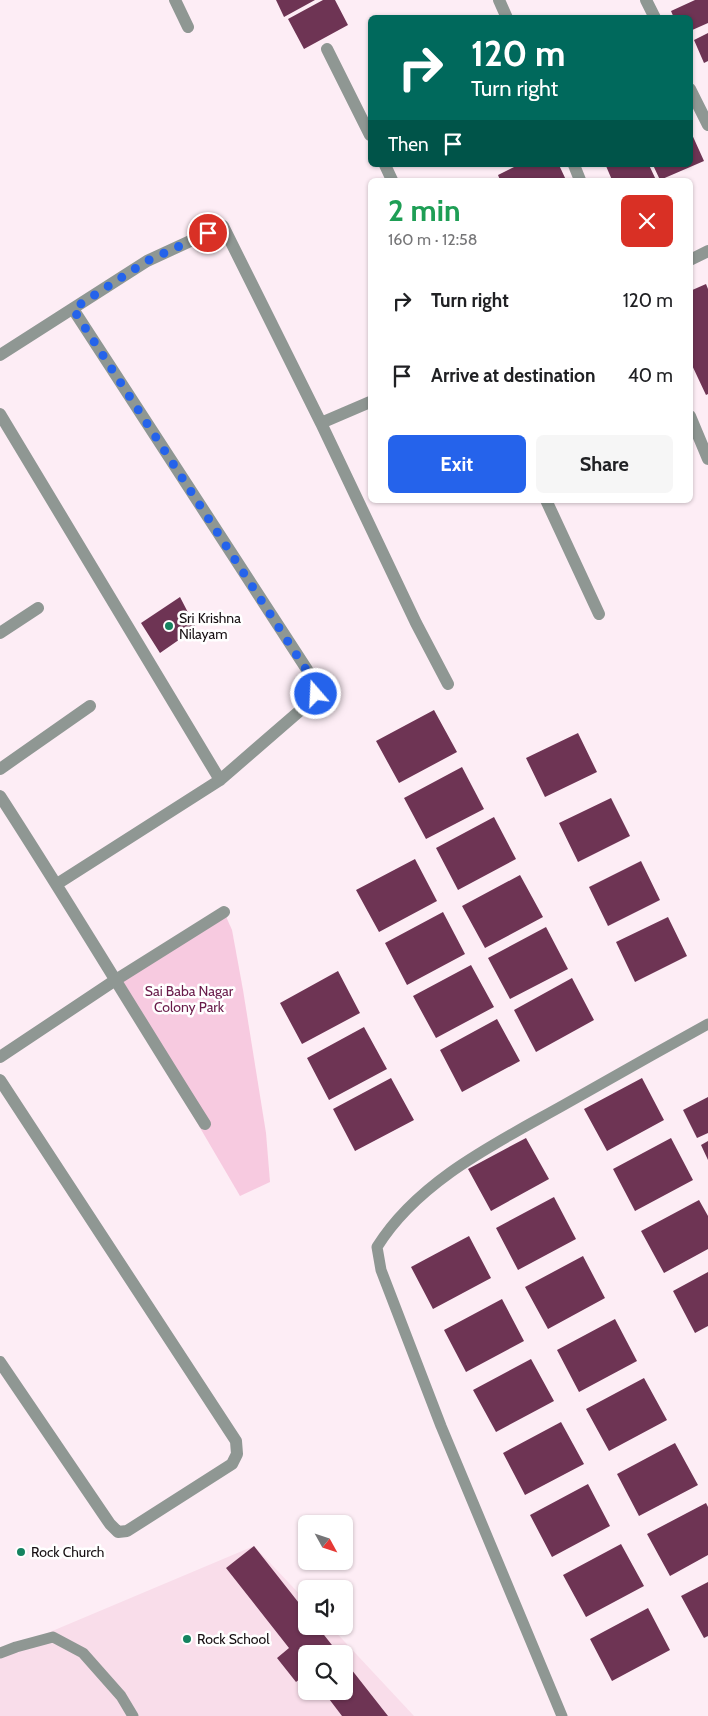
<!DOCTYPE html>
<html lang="en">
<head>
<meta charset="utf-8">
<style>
  body { margin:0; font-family:Cabin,sans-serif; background:#f6f6f6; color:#202124; height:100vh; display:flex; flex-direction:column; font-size:19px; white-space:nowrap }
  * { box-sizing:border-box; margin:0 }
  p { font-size:16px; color:#757577 }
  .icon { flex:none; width:28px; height:28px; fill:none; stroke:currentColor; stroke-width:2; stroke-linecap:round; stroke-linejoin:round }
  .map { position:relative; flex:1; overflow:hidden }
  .sheet { position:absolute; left:368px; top:178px; width:325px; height:325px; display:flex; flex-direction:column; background:#fff; border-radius:8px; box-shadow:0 1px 4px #0004 }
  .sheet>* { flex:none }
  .top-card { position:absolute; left:368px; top:15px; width:325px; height:152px; border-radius:8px; box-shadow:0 1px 4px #0004; background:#00695c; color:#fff; overflow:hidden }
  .needle { width:32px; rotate:130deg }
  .fabs { position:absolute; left:298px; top:1515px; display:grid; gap:10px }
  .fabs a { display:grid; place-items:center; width:55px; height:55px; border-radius:8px; background:#fff; box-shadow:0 1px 4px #0004; font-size:25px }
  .pin { position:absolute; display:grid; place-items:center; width:42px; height:42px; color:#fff; margin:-21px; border:2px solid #fff; border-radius:50%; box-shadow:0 1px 5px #0007 }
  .me { position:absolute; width:55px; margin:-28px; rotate:341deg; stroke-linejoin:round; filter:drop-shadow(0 0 4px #0008) }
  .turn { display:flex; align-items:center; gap:18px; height:105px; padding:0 20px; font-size:22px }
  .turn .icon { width:65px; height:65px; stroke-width:2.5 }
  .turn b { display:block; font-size:35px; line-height:42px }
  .then { display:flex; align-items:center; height:48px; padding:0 20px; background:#0003; gap:10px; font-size:19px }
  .round { display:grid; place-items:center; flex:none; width:52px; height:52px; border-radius:8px; background:#f6f6f6 }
  .headline { display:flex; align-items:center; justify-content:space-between; height:85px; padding:0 20px }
  h1 { font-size:30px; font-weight:700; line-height:38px; color:#1e9e55 }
  .primary-button { display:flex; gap:10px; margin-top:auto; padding:10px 20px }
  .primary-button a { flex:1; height:58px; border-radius:8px; background:#2563eb; color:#fff; font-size:20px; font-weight:700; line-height:58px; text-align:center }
  .primary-button a+a { background:#f6f6f6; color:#202124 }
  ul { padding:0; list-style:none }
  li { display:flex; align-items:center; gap:15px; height:75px; padding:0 20px }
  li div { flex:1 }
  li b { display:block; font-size:19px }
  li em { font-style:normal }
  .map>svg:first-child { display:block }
  .built { fill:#f9ddea; fill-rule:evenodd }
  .green { fill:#f7cae0 }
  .building { fill:#6e3454 }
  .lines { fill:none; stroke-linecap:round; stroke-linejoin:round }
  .service { stroke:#8f9793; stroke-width:11 }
  .minor { stroke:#8f9793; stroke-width:12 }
  .route { stroke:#2563eb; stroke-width:9; stroke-dasharray:0 16.2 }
  .poi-dot { fill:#158360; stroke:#fff; stroke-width:2 }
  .labels { text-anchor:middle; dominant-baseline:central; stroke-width:5; stroke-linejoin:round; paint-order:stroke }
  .poi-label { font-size:14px; fill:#160f12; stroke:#fff; text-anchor:start }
  .park-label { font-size:14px; fill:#691b4a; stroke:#fff }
</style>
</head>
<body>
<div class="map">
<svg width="708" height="1716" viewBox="0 0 708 1716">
  <rect width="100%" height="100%" fill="#fdedf5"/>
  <!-- built -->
  <path class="built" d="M254,1546l52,55v25h24l84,90h-414v-63zM306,1654h38v37h-38z"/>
  <!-- green -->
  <path class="green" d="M224,912l8,18 11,60 23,143 4,49 -30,14 -126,-215z"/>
  <!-- building -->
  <path class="building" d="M276,0h39l-31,17z
    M323,0h12l13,25 -44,24 -16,-30z
    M695,0h13v23l-18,8v-13h-16l-3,-7z
    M708,33v28l-4,2 -10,-23z
    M690,130l14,31 -44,19 -7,-15h37z
    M518,165h41l7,15h-66l-2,-5z
    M609,165h40l7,15h-44l-6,-14z
    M706,284l2,5v105l-2,1 -16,-34v-70z
    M180,597l16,31 -36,25 -19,-30z
    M434,710l23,42 -58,31 -23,-42z
    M578,733l19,39 -52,25 -19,-39z
    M462,767l22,42 -58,30 -22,-41z
    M611,798l19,38 -52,26 -19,-39z
    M494,817l22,42 -58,31 -22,-42z
    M415,859l22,42 -58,31 -23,-42z
    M641,861l19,39 -52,26 -19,-39z
    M520,875l23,42 -58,31 -23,-42z
    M443,912l22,42 -58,31 -22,-42z
    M668,917l19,39 -52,26 -19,-40z
    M546,927l22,42 -58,30 -22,-41z
    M471,965l23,42 -58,31 -23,-42z
    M338,971l22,42 -58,31 -22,-41z
    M572,978l22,42 -58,32 -22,-42z
    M497,1019l23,42 -58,31 -22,-42z
    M364,1027l23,42 -58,31 -22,-42z
    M391,1078l23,42 -59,31 -22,-42z
    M642,1078l22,42 -57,31 -23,-42z
    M708,1097v36l-11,5 -14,-28z
    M526,1138l23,41 -58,32 -23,-42z
    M671,1138l22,42 -58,31 -22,-42z
    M708,1141v19l-7,-15z
    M554,1197l22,42 -58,31 -22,-42z
    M699,1200l9,16v33l-44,24 -23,-42z
    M469,1236l22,42 -58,31 -22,-42z
    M583,1256l22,42 -57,31 -23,-42z
    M708,1272v54l-13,7 -22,-42z
    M502,1299l22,42 -58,31 -22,-42z
    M615,1319l22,42 -58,31 -22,-42z
    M531,1359l23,42 -58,31 -23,-42z
    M644,1378l23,42 -58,31 -23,-42z
    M561,1422l23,42 -59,31 -22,-42z
    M675,1443l23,42 -59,31 -22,-42z
    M588,1484l22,42 -58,31 -22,-42z
    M706,1503l2,4v48l-38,21 -23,-42z
    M621,1544l23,42 -58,31 -23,-42z
    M254,1546l52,66v14h11l22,28h-33v20l-10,8 -19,-24 12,-10 -63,-80z
    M708,1582v54l-4,2 -23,-42z
    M648,1608l22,42 -58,31 -22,-42z
    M344,1660l44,56h-46l-19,-25h21z"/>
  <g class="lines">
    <!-- service -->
    <path class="service" d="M0,1653l16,-6 37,-10 30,16 38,43 12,20
      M562,1716l-121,-290 -60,-156 -4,-23c41,-66 119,-104 185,-141 49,-28 97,-55 146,-82"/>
    <!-- minor -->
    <path class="minor" d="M175,0l13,27
      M499,0l8,18
      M646,0l9,18
      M327,49l43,86
      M690,89l18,36
      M385,165l7,15
      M574,165l6,15
      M690,260l18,-9
      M0,355l147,-94 76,-35 98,197 49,-21
      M0,414l220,366
      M690,416l18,43
      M321,423l95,200 32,61
      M546,500l53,114
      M0,633l38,-25
      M0,769l90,-63
      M0,796c70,108 136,219 205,328
      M57,884l163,-104 90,-78 6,-8 1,-9 -244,-376
      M0,1057l114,-76 110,-69
      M0,1080l236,361 1,13 -5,10 -105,67 -9,1 -8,-8 -110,-162"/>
  </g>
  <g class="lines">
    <!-- route -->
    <path class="route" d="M208,233l-61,28 -74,48 243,376v9"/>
  </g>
  <!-- markers -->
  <g class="poi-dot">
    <circle cx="169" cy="626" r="5"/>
    <circle cx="21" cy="1552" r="5"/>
    <circle cx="187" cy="1639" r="5"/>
  </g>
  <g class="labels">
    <!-- poi labels -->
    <g class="poi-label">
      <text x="179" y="618">Sri Krishna<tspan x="179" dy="16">Nilayam</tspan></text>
      <text x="31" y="1552">Rock Church</text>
      <text x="197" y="1639">Rock School</text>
    </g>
    <!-- park labels -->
    <g class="park-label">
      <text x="189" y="991">Sai Baba Nagar<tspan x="189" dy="16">Colony Park</tspan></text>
    </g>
  </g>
</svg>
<div class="fabs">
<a><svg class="needle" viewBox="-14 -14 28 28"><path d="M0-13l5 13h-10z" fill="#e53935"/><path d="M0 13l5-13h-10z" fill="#757577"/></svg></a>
<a><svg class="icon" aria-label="sound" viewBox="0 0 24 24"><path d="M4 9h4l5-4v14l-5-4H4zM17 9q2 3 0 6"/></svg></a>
<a><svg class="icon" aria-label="search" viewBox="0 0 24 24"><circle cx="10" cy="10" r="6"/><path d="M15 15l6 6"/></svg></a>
</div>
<div class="pin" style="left:208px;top:233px;background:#d93025"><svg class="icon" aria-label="arrive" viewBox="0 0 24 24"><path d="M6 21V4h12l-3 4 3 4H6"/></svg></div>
<svg class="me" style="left:316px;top:694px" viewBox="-20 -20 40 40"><circle r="17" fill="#2563eb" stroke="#fff" stroke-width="3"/><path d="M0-11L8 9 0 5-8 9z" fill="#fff"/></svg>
<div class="top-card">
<div class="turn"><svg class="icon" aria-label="right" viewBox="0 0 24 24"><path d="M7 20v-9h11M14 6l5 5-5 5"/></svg><div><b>120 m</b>Turn right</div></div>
<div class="then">Then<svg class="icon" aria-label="arrive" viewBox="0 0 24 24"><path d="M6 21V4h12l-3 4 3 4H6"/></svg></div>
</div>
<section class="sheet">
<div class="headline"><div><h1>2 min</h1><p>160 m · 12:58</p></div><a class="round" style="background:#d93025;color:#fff"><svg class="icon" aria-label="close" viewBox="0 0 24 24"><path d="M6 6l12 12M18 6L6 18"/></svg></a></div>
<ul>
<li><svg class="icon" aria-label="right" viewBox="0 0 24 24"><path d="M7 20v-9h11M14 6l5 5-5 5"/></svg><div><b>Turn right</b></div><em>120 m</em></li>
<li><svg class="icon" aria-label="arrive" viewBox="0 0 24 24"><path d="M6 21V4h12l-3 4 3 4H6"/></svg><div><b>Arrive at destination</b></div><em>40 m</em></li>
</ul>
<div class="primary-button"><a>Exit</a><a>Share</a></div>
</section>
</div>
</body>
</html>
